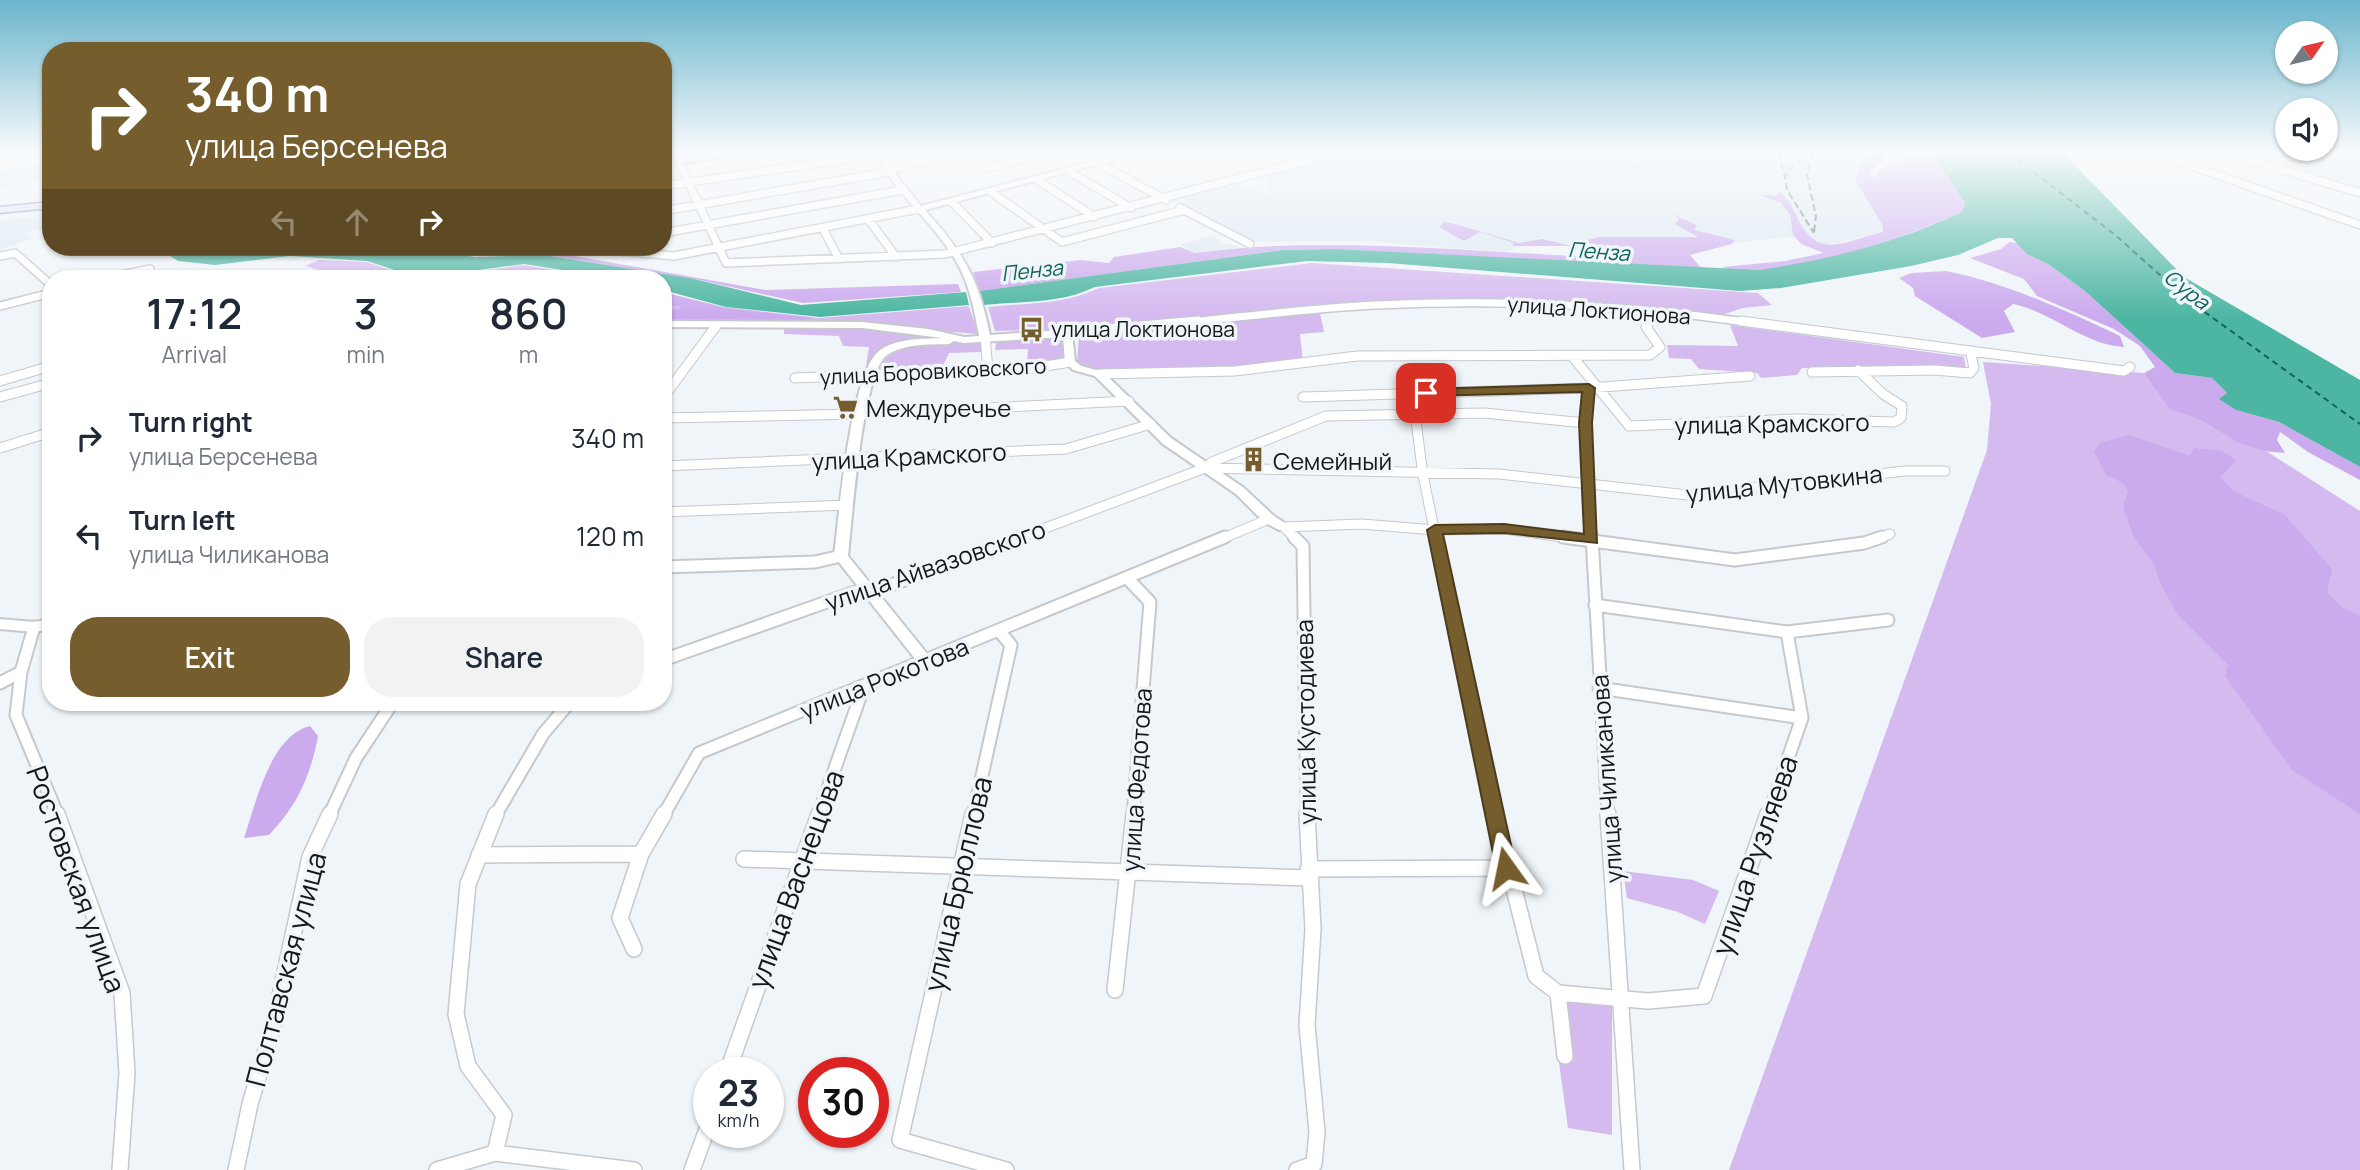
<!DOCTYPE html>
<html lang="en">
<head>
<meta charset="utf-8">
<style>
  body { margin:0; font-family:Manrope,sans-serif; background:#f2f2f3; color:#1f2937; height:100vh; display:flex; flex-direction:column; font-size:26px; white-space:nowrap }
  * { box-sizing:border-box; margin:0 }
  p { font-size:23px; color:#747a83 }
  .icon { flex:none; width:38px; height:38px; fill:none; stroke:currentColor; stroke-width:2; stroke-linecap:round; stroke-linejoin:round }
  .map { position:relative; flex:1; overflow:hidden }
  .sheet { position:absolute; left:42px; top:270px; width:630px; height:441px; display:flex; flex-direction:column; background:#fff; border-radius:28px; box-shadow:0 2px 5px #0004 }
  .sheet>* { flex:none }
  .banner { position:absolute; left:42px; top:42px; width:630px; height:214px; border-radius:28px; box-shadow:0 2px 5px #0004; background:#755d2d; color:#fff; overflow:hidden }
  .needle { width:46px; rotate:56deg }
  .buttons { position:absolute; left:2275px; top:21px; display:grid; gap:14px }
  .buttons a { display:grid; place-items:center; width:63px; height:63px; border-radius:50%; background:#fff; box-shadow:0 2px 5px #0004; font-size:35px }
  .speed { position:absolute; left:693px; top:1057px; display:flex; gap:14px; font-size:35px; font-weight:700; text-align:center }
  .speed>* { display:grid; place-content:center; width:91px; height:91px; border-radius:50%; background:#fff; box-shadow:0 2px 5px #0004; line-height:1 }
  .speed small { font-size:18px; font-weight:400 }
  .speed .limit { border:10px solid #d22; background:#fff; color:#111 }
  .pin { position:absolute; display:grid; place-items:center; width:60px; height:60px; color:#fff; margin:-30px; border-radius:14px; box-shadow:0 4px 10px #0006 }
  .me { position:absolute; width:77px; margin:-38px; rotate:348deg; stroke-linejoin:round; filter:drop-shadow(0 0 5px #0008) }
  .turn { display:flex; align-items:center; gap:24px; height:147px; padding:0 28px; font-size:32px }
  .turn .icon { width:91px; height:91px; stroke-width:2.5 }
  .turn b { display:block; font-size:49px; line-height:60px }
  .lanes { display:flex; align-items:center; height:66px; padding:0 28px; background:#0003; justify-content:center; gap:35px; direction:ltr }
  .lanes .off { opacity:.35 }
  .eta { display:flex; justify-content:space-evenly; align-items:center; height:119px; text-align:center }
  .eta b { font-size:42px; font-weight:600; line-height:49px }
  .primary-button { display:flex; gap:14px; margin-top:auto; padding:14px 28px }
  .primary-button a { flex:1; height:80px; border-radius:28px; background:#755d2d; color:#fff; font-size:28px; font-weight:600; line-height:80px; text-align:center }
  .primary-button a+a { background:#f2f2f3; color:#1f2937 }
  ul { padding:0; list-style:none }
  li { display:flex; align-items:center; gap:21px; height:98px; padding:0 28px }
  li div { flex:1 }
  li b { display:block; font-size:26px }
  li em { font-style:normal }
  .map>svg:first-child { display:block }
  .built { fill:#dde9f2 }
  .green { fill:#d5baf0 }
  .forest { fill:#cae }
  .water { fill:#4db6a2 }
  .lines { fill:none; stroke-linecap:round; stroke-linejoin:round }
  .ferry { stroke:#106558; stroke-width:2; stroke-dasharray:6 4.5; stroke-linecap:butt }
  .minor-far3-casing { stroke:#c5c9cd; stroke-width:10 }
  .minor-far2-casing { stroke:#c5c9cd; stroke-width:11 }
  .minor-far1-casing { stroke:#c5c9cd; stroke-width:15 }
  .minor-casing { stroke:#c5c9cd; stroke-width:18 }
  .tertiary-casing { stroke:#c5c9cd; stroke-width:4 }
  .primary-casing { stroke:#888fae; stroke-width:3 }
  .minor-far3 { stroke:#fff; stroke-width:7 }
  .minor-far2 { stroke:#fff; stroke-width:9 }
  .minor-far1 { stroke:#fff; stroke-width:11 }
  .minor { stroke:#fff; stroke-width:15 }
  .tertiary { fill:#fff; fill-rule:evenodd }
  .primary { fill:#dde3ff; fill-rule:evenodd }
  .rail { stroke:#75787b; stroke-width:2; stroke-dasharray:7 3.5; stroke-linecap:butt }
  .route { fill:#755d2d; stroke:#4c3c1d; stroke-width:2 }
  .labels { text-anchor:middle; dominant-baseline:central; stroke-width:7; stroke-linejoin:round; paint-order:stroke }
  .far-water-label { font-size:21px; font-style:italic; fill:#106558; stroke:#f0f5f9 }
  .far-street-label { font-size:21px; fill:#161719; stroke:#f0f5f9 }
  .far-poi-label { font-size:21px; fill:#161719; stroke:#f0f5f9; text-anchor:start }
  .poi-label { font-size:24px; fill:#161719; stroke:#f0f5f9; text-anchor:start }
  .street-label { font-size:24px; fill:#161719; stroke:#f0f5f9 }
  .near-street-label { font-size:28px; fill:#161719; stroke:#f0f5f9 }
</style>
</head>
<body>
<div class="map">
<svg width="2360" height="1170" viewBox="0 0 2360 1170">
  <rect width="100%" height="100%" fill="#f0f5f9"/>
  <!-- built -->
  <path class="built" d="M1342,153h258l33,10 65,-10h41l16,7h15l-2,-7h100l-13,27 27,44 1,8 -60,14 -16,-11 -84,9 -23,-8 -140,8 -17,-6 -38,14 -142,-11 -112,1 -81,-42 64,-17 36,11 5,-2 -7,-3 -2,-14z
    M2316,153h16l28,9v28l-85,-26z
    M45,162l6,3v13l-51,9v-15z
    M51,216v12l-23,3 -1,4 5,3 -32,12v-30z
    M1212,235l10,8 20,4 -48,6 -14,-8z"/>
  <!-- green -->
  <path class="green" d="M319,260l47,2 50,16c-41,0 -72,0 -111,-12z
    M1312,263l446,30 14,12 -29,3 -21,7 -111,-11 -178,-4 -362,29 -76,2 -7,-24c38,-4 75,-2 111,-19z
    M523,265l84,13h-172z
    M663,292l61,15 95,11 150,-12 9,28 -145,-12h-170z
    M1320,313l4,19 -24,2 3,28 -69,7 -135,2 -22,-8 2,-28z
    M1730,325l234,32 2,13 -164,-2 -5,7 -36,3 -4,-5 -58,-4 -8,-10 -22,-1 -2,-13 71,1z
    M865,327l87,13c-36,2 -66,0 -87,33l4,-26 -26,-1 -4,-10 -55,-2v-6z
    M1064,337l-1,25 -36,5 1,-18 -33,1 2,-10z
    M982,340l-1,12 -32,1 -8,17 -65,3c17,-37 70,-29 106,-33z
    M1983,362l161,11 216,138v659h-631l258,-720 4,-46z
    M1623,871l70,9 26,11 -14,33 -27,-12 -51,-14z
    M1566,999l46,6v130l-44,-7 -9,-66 14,-1z"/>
  <!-- forest -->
  <path class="forest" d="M1868,153h16l2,4 -17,16 6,4 4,-8 27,-9 -6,-7c46,0 42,13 65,50l-3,9c-42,20 -198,76 -239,55l62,-6 39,-8 -23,-9 -8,-9 -3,-20 -9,-12 -22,-8 18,1 2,-4c9,5 11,12 16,21 22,49 45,29 88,19l-1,-8 -27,-44z
    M1671,214l26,11 -3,5 41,10 -3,4 -42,11 12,14 -366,-20 -53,1 -304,41 -6,-19 107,-12 29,3 5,-6 66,-10 15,6c134,-18 270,-1 404,4l5,-4 -7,-7h-85l2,-3 -34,-11 -16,9 -25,-14 5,-5 11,2 64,19 23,-4 26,6 31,-8h99l-23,-13 4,-5z
    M2009,242l10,1 8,11 21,10 37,27 90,82 37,5 15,15 -7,6 16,11 43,12 81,45v13l-52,-28 -28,-20 -3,8 8,13 -21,-2 -25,-8 -38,-23 -31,-11 -26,-36 11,-6 -15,-21 -26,-17 -77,-33 -13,-17 -54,-21 31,-9z
    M205,247h319l242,43 192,-6 3,8 -158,11 -113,-25 -146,-23 -67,1 -37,-6 -131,-3 -51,4z
    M1946,271c61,12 118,39 174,65l4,11c-42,-3 -71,-35 -111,-43l-9,7 11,21 -33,6 -67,-42 -2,-8 -14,-10 12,-5z
    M669,294l55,14 89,10 -31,5 -119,-1v-11l17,-2v-3h-17v-10z
    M2129,435l61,21 4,-8 28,3 14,9 -15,17 12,14 52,24 47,54 -5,24 15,14 18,9v198l-68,-44 -67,-94 3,-11 -50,-50 -18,-32 -6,-19 -20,-27 -11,-30 5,-16 -5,-8 -17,-8 -12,-24 6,-8z
    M310,726l8,10c-7,39 -21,70 -49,99l-25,3c12,-35 26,-102 66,-112z"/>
  <!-- water -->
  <path class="water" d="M1932,153h131l121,124 176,103v87l-81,-45 -43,-12 -17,-11 8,-6 -15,-15 -37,-5 -90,-82 -37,-27 -21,-10 -15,-16h-14l-40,17 -47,11 -130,22 -41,3 -352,-28 -81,-2 -212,26c-35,17 -73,14 -111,18l-5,-14 304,-41 53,-1 423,21c70,-10 139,-28 203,-58l3,-9z
    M156,247h46l55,5 50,-4 131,3 37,6 68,-2 147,23 111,27 165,-13 3,13 -149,12 -94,-10 -63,-17v-12h-48l-91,-14 -105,14 -52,-17 -77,-5 -75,9 -37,-4z"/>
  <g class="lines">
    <!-- ferry -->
    <path class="ferry" d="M2009,153l105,81 74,66 172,124"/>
    <defs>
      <path id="minor-far3" d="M669,153l3,10
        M1079,153l87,47
        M1277,153l23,10
        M1609,153l25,6 51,-6
        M2155,153l205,72
        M2227,153l133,40
        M0,158l19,-5
        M679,162l47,101 219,-9 391,-101
        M987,168l60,-15
        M887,170l73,-17
        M1070,172l61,36
        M1037,180l58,37
        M663,186l226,-33
        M991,192l71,50 122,-32
        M952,202l40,41
        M1180,208l70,36
        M663,211l225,-39
        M869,220l27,37
        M823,229l16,30
        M663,233l239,-43
        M604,247l4,3 66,6 244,-47
        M0,256l15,-3 36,32
        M108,278l42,-9
        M329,278h11
        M0,306l51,-13
        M1641,310l9,10 -1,3
        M1179,323c65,-6 131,-15 197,-18 125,-6 253,0 378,18"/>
      <path id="minor-far2" d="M1741,321l383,50 6,-4
        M1063,333l135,-12
        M985,337l3,33
        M1572,356l57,70 170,-7 95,3 7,-4 1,-12 -19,-12 -25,-24
        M1812,372l122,-2 36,3 4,-5 -3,-14
        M1099,374l136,-3 122,-15 293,-1 10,-8 -14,-20 4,-6
        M795,378l233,-9 42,-7
        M0,381l51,-15
        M1589,388l-3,35 6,116
        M0,397l51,-14
        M1303,397l286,-9 161,-12
        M663,398l53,-72
        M1415,414l8,61 13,64
        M663,418l199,-4 267,-13
        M0,448l51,-16
        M663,466l403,-17 85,-25
        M1205,468l294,6 189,21 217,-24h40
        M663,512l185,-7
        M1284,527l12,12
        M1284,527l78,-3 73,6 69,-1 72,10
        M1016,539l189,-71 7,-6 114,-46 158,-3 102,10
        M1221,539l48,-20
        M1877,539l13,-5"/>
      <path id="minor-far1" d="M1294,537l9,9 4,270
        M1436,537l59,279
        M1563,537l172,23 129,-17 18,-6
        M1592,537l16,279
        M663,567l152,-5 26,-6
        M1128,579l22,23 -17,214
        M1595,605l192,27 101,-12
        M34,627l-13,45 -5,43 42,101
        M663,660l192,-68 15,1 150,-56
        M0,683l21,-11
        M1599,688l203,30
        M329,816l27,-58 37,-56
        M495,816l48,-82 27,-32
        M663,816l36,-63 526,-216
        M818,816l46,-130
        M973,816l38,-171 -12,-14
        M1768,816l34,-98 -15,-86"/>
      <path id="minor" d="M57,814l65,179 5,80 -7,97
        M973,814l-73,326 106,30
        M1495,814l41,162 22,17 7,63
        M1608,814l24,356
        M479,855l162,-1
        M744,859l564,19
        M1308,869l198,-1
        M634,949l-14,-31 21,-64 23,-40
        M1115,990l19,-176
        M1558,993l90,8 56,-5 64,-182
        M727,1073l92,-259
        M495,1153l9,-38 -36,-49 -12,-52 12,-130 28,-70
        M236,1170l14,-66 24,-81 36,-166 20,-43
        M437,1170l58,-17 139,17
        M692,1170l17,-46
        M1297,1170l17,-6 3,-32 -10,-107 6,-96 -6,-115"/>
      <path id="tertiary" d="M876,153h8l15,26 22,27 204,-53h15l-215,57c38,42 54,69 65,125l73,-5 9,3 3,28 6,5 22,6 68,66 73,50 30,28 17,11 -2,3h-10l-15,-8 -28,-28 -73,-50 -68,-68 -22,-6 -8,-8 -2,-25 -99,6 -10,-2 -5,3c-20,1 -46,-1 -63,12 -24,20 -34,164 -38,200l85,105 -3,4h-10l-86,-109c5,-40 16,-182 45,-205 17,-13 43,-12 63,-13l-80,-10 -199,-1v-6l199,1 66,7 36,8 15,-1c-5,-29 -11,-59 -28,-83 -23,-36 -56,-60 -75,-100z
        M0,619l34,3 17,-3v10l-17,3 -34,-3z"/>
      <path id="primary" d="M717,153h29l-83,14v-6z
        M51,202v6l-51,5v-6z"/>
    </defs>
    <!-- minor-far3 casing -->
    <use href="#minor-far3" class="minor-far3-casing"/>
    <!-- minor-far2 casing -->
    <use href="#minor-far2" class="minor-far2-casing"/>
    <!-- minor-far1 casing -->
    <use href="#minor-far1" class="minor-far1-casing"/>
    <!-- minor casing -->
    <use href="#minor" class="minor-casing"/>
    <!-- tertiary casing -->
    <use href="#tertiary" class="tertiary-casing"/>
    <!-- primary casing -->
    <use href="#primary" class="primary-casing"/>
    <!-- minor-far3 -->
    <use href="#minor-far3" class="minor-far3"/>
    <!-- minor-far2 -->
    <use href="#minor-far2" class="minor-far2"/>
    <!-- minor-far1 -->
    <use href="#minor-far1" class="minor-far1"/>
    <!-- minor -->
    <use href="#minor" class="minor"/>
    <!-- tertiary -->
    <use href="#tertiary" class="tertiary"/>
    <!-- primary -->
    <use href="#primary" class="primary"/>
    <!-- rail -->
    <path class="rail" d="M1778,153l7,24
      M1811,153l-17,11 -9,13 2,13 27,43
      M1813,153l-6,22 9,41 -2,16"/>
  </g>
  <!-- sky -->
  <linearGradient id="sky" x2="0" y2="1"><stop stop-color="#6ab5cc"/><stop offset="0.48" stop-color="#f8fafc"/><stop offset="1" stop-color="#f8fafc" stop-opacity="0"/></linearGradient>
  <rect width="2360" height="317" fill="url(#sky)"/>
  <!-- route -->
  <path class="route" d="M1589,384l6,4 -3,35 5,120 -93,-10 -61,1 73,334 -3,6h-14l-3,-6 -69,-338 8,-5 69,-1 80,10 -5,-111 3,-31 -156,4 -6,-3 6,-4z"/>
  <!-- icons -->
  <defs>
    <symbol id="bus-bare" viewBox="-9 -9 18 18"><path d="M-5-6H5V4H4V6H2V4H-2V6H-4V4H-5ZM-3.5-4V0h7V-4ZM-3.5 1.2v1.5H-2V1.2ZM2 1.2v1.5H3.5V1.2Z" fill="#755d2d" stroke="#f0f5f9" stroke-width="2.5" paint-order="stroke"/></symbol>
    <symbol id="supermarket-bare" viewBox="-9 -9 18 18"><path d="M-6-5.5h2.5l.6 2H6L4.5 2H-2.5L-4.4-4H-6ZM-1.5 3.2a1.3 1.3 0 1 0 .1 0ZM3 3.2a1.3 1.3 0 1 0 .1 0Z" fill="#755d2d" stroke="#f0f5f9" stroke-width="2.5" paint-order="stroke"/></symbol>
    <symbol id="building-bare" viewBox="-9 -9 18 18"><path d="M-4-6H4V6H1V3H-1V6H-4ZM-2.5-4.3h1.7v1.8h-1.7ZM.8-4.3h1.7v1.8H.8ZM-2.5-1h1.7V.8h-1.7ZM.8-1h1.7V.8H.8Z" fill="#755d2d" stroke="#f0f5f9" stroke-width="2.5" paint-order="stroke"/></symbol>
  </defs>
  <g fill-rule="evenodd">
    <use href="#bus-bare" x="1014" y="312" width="35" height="35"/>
    <use href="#supermarket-bare" x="828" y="390" width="35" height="35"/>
    <use href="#building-bare" x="1236" y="442" width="35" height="35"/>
  </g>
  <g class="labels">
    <!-- far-water labels -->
    <g class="far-water-label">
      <text transform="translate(1599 251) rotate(4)">Пенза</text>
      <text transform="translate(1032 270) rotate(-6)">Пенза</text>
      <text transform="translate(2187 289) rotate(38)">Сура</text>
    </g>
    <!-- far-street labels -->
    <g class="far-street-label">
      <text transform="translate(1599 310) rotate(4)">улица Локтионова</text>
      <text transform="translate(933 371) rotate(-3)">улица Боровиковского</text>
    </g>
    <!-- far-poi labels -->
    <g class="far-poi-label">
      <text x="1051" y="329">улица Локтионова</text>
    </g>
    <!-- poi labels -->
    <g class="poi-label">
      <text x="866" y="407">Междуречье</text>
      <text x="1273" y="460">Семейный</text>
    </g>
    <!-- street labels -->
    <g class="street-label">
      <text transform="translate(1772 423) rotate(-1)">улица Крамского</text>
      <text transform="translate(909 456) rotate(-3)">улица Крамского</text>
      <text transform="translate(1784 483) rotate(-6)">улица Мутовкина</text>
      <text transform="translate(935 565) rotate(-19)">улица Айвазовского</text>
      <text transform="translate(884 678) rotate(-22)">улица Рокотова</text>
      <text transform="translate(1305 722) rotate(-91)">улица Кустодиева</text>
      <text transform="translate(1606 779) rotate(-94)">улица Чиликанова</text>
      <text transform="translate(1136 780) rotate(-86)">улица Федотова</text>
    </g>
    <!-- near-street labels -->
    <g class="near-street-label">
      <text transform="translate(1754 855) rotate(-71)">улица Рузляева</text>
      <text transform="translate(77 879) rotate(70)">Ростовская улица</text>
      <text transform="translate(795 879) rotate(-70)">улица Васнецова</text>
      <text transform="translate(957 884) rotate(-77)">улица Брюллова</text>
      <text transform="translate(285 969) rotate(-75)">Полтавская улица</text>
    </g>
  </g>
</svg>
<div class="buttons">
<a><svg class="needle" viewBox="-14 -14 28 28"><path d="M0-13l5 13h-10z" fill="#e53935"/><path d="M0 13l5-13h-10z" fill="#747a83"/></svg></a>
<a><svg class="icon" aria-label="sound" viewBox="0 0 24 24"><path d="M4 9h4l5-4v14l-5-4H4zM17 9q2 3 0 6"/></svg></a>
</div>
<div class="speed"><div>23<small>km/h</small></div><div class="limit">30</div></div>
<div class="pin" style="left:1426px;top:393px;background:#d93025"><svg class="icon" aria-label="arrive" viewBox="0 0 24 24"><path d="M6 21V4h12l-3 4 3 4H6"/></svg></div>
<svg class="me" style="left:1506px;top:868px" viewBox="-20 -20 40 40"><path d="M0-17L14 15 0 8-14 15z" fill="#755d2d" stroke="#fff" stroke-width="4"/></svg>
<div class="banner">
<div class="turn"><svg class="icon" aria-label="right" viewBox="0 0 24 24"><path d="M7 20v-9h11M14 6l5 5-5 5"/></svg><div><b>340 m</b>улица Берсенева</div></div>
<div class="lanes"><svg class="icon off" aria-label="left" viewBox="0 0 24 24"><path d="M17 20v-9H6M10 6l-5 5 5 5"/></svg><svg class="icon off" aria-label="ahead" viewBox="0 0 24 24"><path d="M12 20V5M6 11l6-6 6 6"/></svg><svg class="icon" aria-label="right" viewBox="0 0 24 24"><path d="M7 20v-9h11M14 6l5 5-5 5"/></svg></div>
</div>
<section class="sheet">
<div class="eta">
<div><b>17:12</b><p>Arrival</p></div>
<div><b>3</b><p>min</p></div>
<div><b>860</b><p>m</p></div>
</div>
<ul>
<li><svg class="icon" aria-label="right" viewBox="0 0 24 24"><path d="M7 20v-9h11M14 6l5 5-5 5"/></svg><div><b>Turn right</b><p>улица Берсенева</p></div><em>340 m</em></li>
<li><svg class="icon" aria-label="left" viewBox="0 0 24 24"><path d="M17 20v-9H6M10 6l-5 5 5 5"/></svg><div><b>Turn left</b><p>улица Чиликанова</p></div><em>120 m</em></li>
</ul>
<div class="primary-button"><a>Exit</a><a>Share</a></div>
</section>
</div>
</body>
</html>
